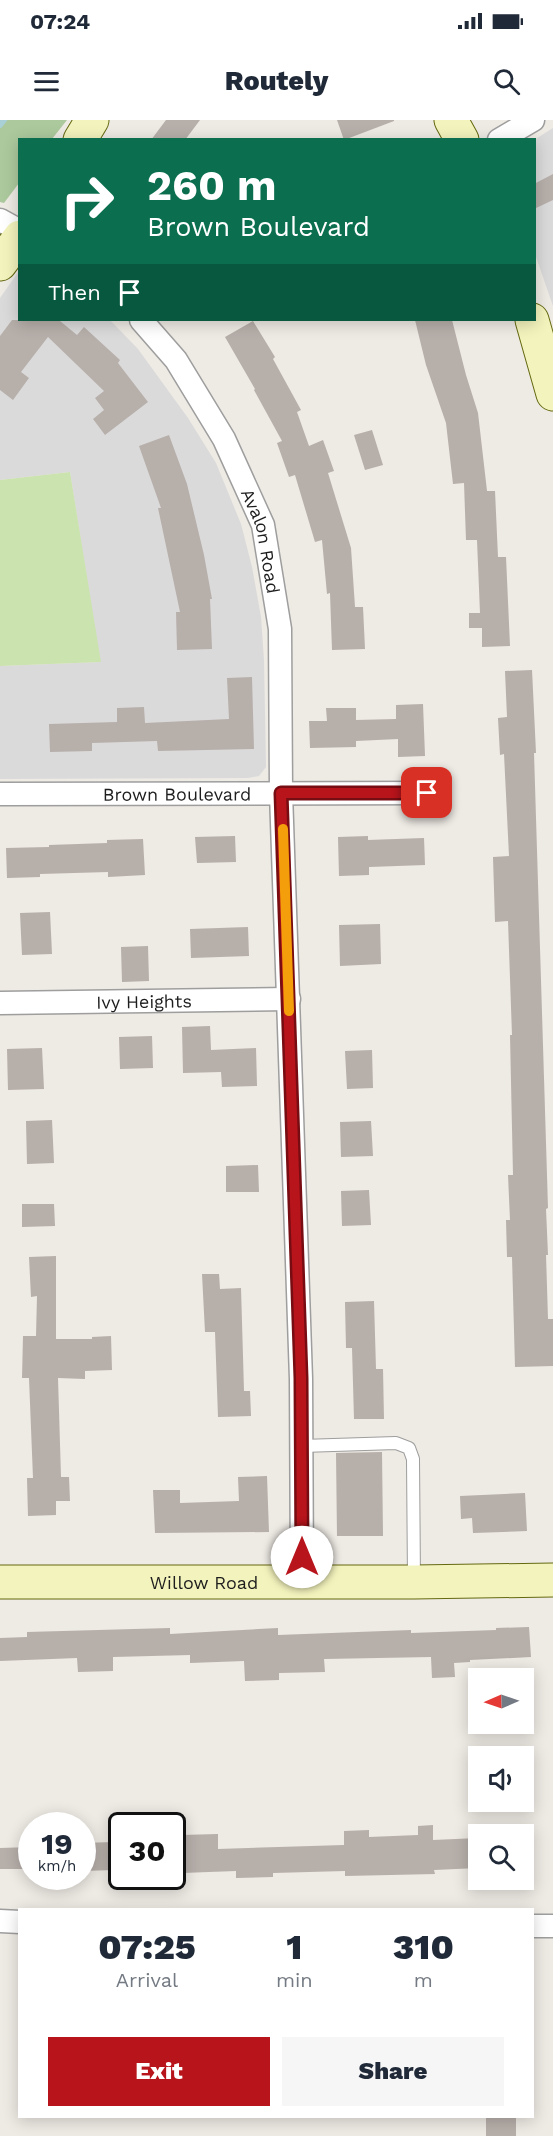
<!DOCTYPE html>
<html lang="en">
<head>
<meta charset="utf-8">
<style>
  body { margin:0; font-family:"Work Sans",sans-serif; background:#f6f6f7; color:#1f2937; height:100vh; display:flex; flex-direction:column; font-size:22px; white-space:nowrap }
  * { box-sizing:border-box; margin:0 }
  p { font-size:20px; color:#747a83 }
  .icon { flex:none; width:33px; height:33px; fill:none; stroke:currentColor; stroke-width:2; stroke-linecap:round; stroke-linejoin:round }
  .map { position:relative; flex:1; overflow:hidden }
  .drawer { position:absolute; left:18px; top:1788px; width:516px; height:210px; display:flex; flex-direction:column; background:#fff; border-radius:0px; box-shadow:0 3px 15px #0003 }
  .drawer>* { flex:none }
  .banner { position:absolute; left:18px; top:18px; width:518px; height:183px; border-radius:0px; box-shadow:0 3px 15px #0003; background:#0b6e4f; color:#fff; overflow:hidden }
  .needle { width:39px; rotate:268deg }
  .tools { position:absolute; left:468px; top:1548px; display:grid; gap:12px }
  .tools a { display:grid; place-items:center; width:66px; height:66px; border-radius:0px; background:#fff; box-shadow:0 3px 15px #0003; font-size:30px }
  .speed { position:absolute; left:18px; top:1692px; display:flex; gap:12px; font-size:30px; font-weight:700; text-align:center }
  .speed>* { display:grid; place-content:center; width:78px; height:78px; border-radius:50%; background:#fff; box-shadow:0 3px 15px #0003; line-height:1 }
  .speed small { font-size:15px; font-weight:400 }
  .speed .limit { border:3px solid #111; border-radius:9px; background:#fff; color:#111 }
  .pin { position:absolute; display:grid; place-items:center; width:51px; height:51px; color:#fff; margin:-26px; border-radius:12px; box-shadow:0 3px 9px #0006 }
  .me { position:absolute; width:66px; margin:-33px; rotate:0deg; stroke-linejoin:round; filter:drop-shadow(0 0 4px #0008) }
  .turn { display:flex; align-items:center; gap:21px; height:126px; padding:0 30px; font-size:27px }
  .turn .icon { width:78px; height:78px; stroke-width:2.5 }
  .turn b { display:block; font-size:42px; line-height:51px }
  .then { display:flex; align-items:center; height:57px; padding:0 30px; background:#0003; gap:12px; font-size:22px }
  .eta { display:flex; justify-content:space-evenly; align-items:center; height:102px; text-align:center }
  .eta b { font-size:36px; font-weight:800; line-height:42px }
  .action { display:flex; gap:12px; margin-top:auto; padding:12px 30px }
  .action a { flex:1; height:69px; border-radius:0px; background:#b7141c; color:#fff; font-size:24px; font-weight:800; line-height:69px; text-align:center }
  .action a+a { background:#f6f6f7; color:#1f2937 }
  .status { display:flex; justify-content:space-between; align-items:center; height:42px; padding:0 30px; background:#fff; direction:ltr }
  .status svg { height:16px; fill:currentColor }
  header { display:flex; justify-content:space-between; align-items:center; height:78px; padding:0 30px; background:#fff; font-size:27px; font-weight:800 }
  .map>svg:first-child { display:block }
  .residential { fill:#dbdadb }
  .grass { fill:#cbe3af }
  .forest { fill:#acc99d }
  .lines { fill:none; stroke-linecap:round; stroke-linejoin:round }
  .stream { stroke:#a9cfd7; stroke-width:6 }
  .building { fill:#b7afaa }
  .lane-casing { stroke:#9e9e9e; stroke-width:14 }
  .street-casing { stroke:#9e9e9e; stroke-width:25 }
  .secondary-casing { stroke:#646910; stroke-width:35 }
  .lane { stroke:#fff; stroke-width:12 }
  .street { stroke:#fff; stroke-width:22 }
  .secondary { stroke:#f3f3bd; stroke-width:33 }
  .route-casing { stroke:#770d12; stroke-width:15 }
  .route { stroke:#b7141c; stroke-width:10 }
  .slow { stroke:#f59e0b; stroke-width:10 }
  .labels { text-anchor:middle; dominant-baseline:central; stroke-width:5; stroke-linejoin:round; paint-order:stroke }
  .street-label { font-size:18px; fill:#1d1d1d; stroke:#fff }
</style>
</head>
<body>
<div class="status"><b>07:24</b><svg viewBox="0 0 49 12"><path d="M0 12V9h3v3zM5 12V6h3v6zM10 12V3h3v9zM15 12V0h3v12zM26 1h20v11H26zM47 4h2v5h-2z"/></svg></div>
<header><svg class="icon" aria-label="menu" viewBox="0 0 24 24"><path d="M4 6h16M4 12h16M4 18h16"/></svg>Routely<svg class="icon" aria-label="search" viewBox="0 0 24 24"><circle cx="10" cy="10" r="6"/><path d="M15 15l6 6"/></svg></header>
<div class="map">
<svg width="553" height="2016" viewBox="0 0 553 2016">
  <rect width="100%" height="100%" fill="#eeeae4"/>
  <!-- residential -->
  <path class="residential" d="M553,8v178l-19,-55v-111z
    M19,151l1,49h90l28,29 50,69 28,45 25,61 11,43 9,50 3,43 2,107 -7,9 -11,2 -248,1v-113l100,-4 -30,-190 -70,8v-182z"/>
  <!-- grass -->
  <path class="grass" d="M70,352l31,190 -101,4v-186z"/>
  <!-- forest -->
  <path class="forest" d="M0,0h67l-15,19 -32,1 -1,43 -15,20 -4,-1z"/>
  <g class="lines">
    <!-- stream -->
    <path class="stream" d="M0,5l4,-5"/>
  </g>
  <!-- building -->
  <path class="building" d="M166,0h34l-15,20h-34z
    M337,0h57v1l-50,19z
    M553,54v26l-19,9v-25z
    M12,200h49l-1,1 17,14 7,-8 36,33 -2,3 30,39 -43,33 -12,-16 11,-9 -9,-12 9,-7 -56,-54 -27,35 8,6 -16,22 -13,-10v-54z
    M415,200h37l14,55 12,38 9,78h8l3,66h8l4,89 -28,1v-19h-13v-15h11l-3,-73h-11l-2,-57 -11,1 -7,-61 -20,-58z
    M253,201l22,36 -2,2 28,51 -4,2 12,34 14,-6 11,31 -6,2 23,75 4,59h8l2,42 -33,1 -2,-57 -3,1 -5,-54 -7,2 -20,-67 -6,2 -12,-34 5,-2 -28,-51 1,-1 -30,-52z
    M372,310l11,35 -18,5 -11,-35z
    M169,315l18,49 17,71 8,44h-2l2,50 -35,1 -1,-38h4l-22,-104h3l-22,-62z
    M532,550l4,83h-2l14,455 -2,1 2,46h-2l2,64h5v47l-38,1 -3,-110h-5l-1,-37h4l-2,-45h5l-3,-140h2l-4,-114 -13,1 -2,-65 16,-1 -5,-102 -4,1 -2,-37 9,-1 -2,-46z
    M252,557l2,72 -96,2 -1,-10 -65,2v8l-42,1 -1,-28 68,-2v-14l27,-1 1,16 84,-4 -2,-41z
    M423,584l2,52 -27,1v-18l-42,2v6l-46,1 -1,-27h18l-1,-13h30v12l40,-1v-14z
    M235,716l1,26 -39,1 -2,-26z
    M368,716v4l56,-2 1,27 -56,2v8l-30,1 -1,-39z
    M143,719l2,36 -37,2v-5l-68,2v3l-33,1 -1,-30 43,-1v-2l58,-2v-3z
    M50,792l2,42 -30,1 -2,-42z
    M380,804l1,40 -41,2 -1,-41z
    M248,807l1,29 -58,2 -1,-29z
    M148,826l1,35 -27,1 -1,-35z
    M210,906l1,24 45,-2 1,38 -35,1 -1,-15 -38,1 -1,-46z
    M152,916l1,32 -33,1 -1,-32z
    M42,928l2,41 -36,1 -1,-41z
    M372,930l1,38 -26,1 -2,-38z
    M52,1000l2,43 -27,1 -1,-43z
    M371,1001l2,35 -32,1 -1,-35z
    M258,1045l1,27h-33v-26z
    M369,1070l2,35 -29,1 -1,-35z
    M22,1084h32l1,22 -33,1z
    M56,1136v83h36v-2l19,-1 1,34 -27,1v8l-27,-1 3,99h8l1,24h-14v14l-28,1 -1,-38h6l-4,-100h-7l1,-42h13l1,-40 -6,1 -2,-40z
    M202,1154h17l1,15 21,-1 3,103h6l1,25 -33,1 -3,-85h-10z
    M374,1181l2,68h7l1,50h-30l-2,-71h-6l-1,-46z
    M382,1332l1,84h-46l-1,-83z
    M267,1356l2,56 -114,1 -2,-43h27v13l59,-2 -1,-24z
    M525,1373l2,38 -54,2 -1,-15 -11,1 -1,-23z
    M529,1507l2,30 -61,3v2l-16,1 1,14 -23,1 -1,-21 -107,2 1,13 -46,1v7l-34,1 -1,-20 -54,2v-8l-77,2v14l-35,1 -1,-14 -77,3v-23l27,-1v-5l143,-4v6l108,-6v7l133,-5v3l85,-3v-2z
    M433,1705v15l45,-2v30l-44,2 1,4 -90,2v-5l-72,2v4l-37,1v-7l-54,2 -1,-38 37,-1v15l126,-4v-14l25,-1v7l49,-2v-9z
    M114,1722l1,28 -33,1v-28z
    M32,1727v22h-32v-21z
    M486,1996h30v20h-30z"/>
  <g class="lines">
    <defs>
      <path id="lane" d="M302,1326l94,-3 13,5 4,11 1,122"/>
      <g id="street">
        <path d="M499,20l34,-20"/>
        <path d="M0,100l20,11"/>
        <path id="s1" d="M141,200l35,40 48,79 39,86 17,104 1,164 20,586 1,203"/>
        <path id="s2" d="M0,674l427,-1"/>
        <path id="s3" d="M0,883l289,-4"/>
        <path d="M0,1801l20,1"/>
        <path d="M532,1806h21"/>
      </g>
      <g id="secondary">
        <path d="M451,0l11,20"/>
        <path d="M80,20l12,-20"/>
        <path d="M0,144l20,-27"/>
        <path d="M532,200l21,74"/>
        <path id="s4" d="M0,1462h414l139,-2"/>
      </g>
    </defs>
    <!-- lane casing -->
    <use href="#lane" class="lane-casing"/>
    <!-- street casing -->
    <use href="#street" class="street-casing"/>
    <!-- secondary casing -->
    <use href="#secondary" class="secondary-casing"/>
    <!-- lane -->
    <use href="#lane" class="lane"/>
    <!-- street -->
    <use href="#street" class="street"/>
    <!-- secondary -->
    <use href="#secondary" class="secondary"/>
  </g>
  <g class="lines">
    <defs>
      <path id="route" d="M302,1437l-1,-179 -20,-585h146"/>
    </defs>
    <!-- route casing -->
    <use href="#route" class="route-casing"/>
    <!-- route -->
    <use href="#route" class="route"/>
    <!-- slow -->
    <path class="slow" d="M283,709l6,182"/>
  </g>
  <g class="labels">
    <!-- street labels -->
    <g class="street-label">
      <text stroke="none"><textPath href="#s1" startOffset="255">Avalon Road</textPath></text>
      <text stroke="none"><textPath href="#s2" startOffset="177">Brown Boulevard</textPath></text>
      <text stroke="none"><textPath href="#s3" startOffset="144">Ivy Heights</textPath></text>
      <text stroke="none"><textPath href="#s4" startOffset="204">Willow Road</textPath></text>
    </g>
  </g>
</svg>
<div class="tools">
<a><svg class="needle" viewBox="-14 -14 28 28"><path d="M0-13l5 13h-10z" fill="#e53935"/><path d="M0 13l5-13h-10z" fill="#747a83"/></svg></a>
<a><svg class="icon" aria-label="sound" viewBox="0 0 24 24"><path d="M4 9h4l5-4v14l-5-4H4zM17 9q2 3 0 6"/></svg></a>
<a><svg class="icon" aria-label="search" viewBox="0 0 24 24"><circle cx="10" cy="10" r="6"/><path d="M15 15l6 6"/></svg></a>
</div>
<div class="speed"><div>19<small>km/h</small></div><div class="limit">30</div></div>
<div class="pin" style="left:427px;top:673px;background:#d93025"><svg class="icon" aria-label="arrive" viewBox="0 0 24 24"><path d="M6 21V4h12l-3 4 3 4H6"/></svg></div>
<svg class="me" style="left:302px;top:1437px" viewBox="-20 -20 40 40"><circle r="19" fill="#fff"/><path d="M0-13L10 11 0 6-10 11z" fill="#b7141c"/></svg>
<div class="banner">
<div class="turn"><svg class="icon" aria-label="right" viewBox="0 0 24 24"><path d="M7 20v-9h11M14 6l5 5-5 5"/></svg><div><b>260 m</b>Brown Boulevard</div></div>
<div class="then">Then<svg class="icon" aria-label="arrive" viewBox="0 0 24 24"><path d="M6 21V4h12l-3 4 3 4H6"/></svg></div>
</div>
<section class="drawer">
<div class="eta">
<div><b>07:25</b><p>Arrival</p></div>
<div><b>1</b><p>min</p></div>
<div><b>310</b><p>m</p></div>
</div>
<div class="action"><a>Exit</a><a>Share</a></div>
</section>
</div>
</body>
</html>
